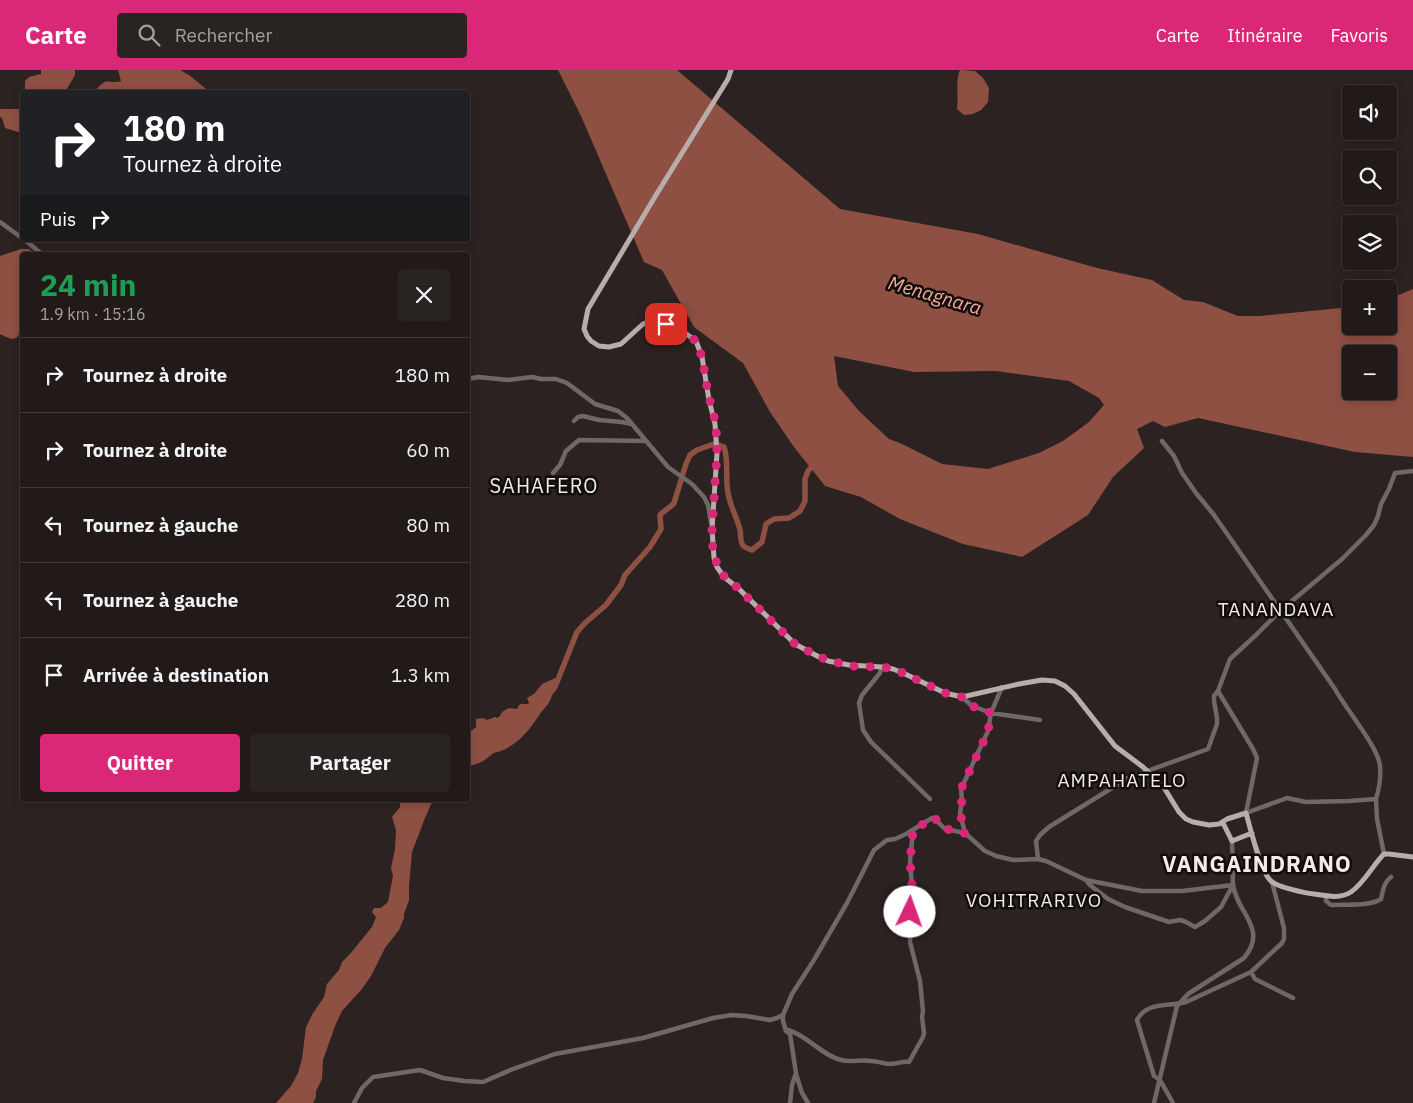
<!DOCTYPE html>
<html lang="fr">
<head>
<meta charset="utf-8">
<style>
  body { margin:0; font-family:"IBM Plex Sans",sans-serif; background:#292322; color:#f1f3f6; height:100vh; display:flex; flex-direction:column; font-size:19px; white-space:nowrap }
  * { box-sizing:border-box; margin:0 }
  p { font-size:16px; color:#a2a1a2 }
  .icon { flex:none; width:28px; height:28px; fill:none; stroke:currentColor; stroke-width:2; stroke-linecap:round; stroke-linejoin:round }
  .map { position:relative; flex:1; overflow:hidden }
  .panel { position:absolute; left:20px; top:182px; width:450px; height:550px; display:flex; flex-direction:column; background:#211a19; border-radius:5px; box-shadow:0 2px 12px #0003,0 0 0 1px #3e3838 }
  .panel>* { flex:none }
  .guide { position:absolute; left:20px; top:20px; width:450px; height:152px; border-radius:5px; box-shadow:0 2px 12px #0003,0 0 0 1px #3e3838; background:#202124; color:#fff; overflow:hidden }
  .fabs { position:absolute; left:1342px; top:15px; display:grid; gap:10px }
  .fabs a { display:grid; place-items:center; width:55px; height:55px; border-radius:5px; background:#211a19; box-shadow:0 2px 12px #0003,0 0 0 1px #3e3838; font-size:25px }
  .pin { position:absolute; display:grid; place-items:center; width:42px; height:42px; color:#fff; margin:-21px; border-radius:10px; box-shadow:0 2px 8px #0006 }
  .me { position:absolute; width:55px; margin:-28px; rotate:3deg; stroke-linejoin:round; filter:drop-shadow(0 0 4px #0008) }
  .turn { display:flex; align-items:center; gap:18px; height:105px; padding:0 20px; font-size:22px }
  .turn .icon { width:65px; height:65px; stroke-width:2.5 }
  .turn b { display:block; font-size:35px; line-height:42px }
  .then { display:flex; align-items:center; height:48px; padding:0 20px; background:#0003; gap:10px; font-size:19px }
  .round { display:grid; place-items:center; flex:none; width:52px; height:52px; border-radius:5px; background:#292322 }
  .head { display:flex; align-items:center; justify-content:space-between; height:85px; padding:0 20px }
  h1 { font-size:30px; font-weight:700; line-height:38px; color:#1e9e55 }
  .cta { display:flex; gap:10px; margin-top:auto; padding:10px 20px }
  .cta a { flex:1; height:58px; border-radius:5px; background:#db2777; color:#fff; font-size:20px; font-weight:700; line-height:58px; text-align:center }
  .cta a+a { background:#292322; color:#f1f3f6 }
  ul { padding:0; list-style:none }
  li { display:flex; align-items:center; gap:15px; height:75px; padding:0 20px; border-top:1px solid #3e3838 }
  li div { flex:1 }
  li b { display:block; font-size:19px }
  li em { font-style:normal }
  header { display:flex; align-items:center; gap:30px; box-sizing:border-box; height:70px; padding:0 25px; background:#db2777; color:#fff }
  header strong { font-size:24px }
  nav { display:flex; gap:28px; margin-inline-start:auto; font-size:18px }
  .search { width:350px; height:45px; background:#292322; display:flex; align-items:center; gap:12px; box-sizing:border-box; padding:0 18px; border-radius:5px; color:#a2a1a2; font-size:19px }
  .map>svg:first-child { display:block }
  .water { fill:#8f5044; fill-rule:evenodd }
  .lines { fill:none; stroke-linecap:round; stroke-linejoin:round }
  .river { stroke:#8f5044; stroke-width:5.5 }
  .minor { stroke:#6e6968; stroke-width:4.5 }
  .major { stroke:#b8adab; stroke-width:5 }
  .route { stroke:#db2777; stroke-width:9; stroke-dasharray:0 16.2 }
  .labels { text-anchor:middle; dominant-baseline:central; stroke-width:5; stroke-linejoin:round; paint-order:stroke }
  .water-label { font-size:19px; font-style:italic; fill:#f7aa9b; stroke:#110d0c }
  .neighbourhood-label { font-size:19px; letter-spacing:1px; fill:#f1ebe9; stroke:#110d0c }
  .quarter-label { font-size:20px; letter-spacing:1px; fill:#f1ebe9; stroke:#110d0c }
  .district-label { font-size:22px; font-weight:bold; letter-spacing:1px; fill:#f1ebe9; stroke:#110d0c }
</style>
</head>
<body>
<header>
<strong>Carte</strong>
<div class="search"><svg class="icon" aria-label="search" viewBox="0 0 24 24"><circle cx="10" cy="10" r="6"/><path d="M15 15l6 6"/></svg>Rechercher</div>
<nav><a>Carte</a><a>Itinéraire</a><a>Favoris</a></nav>
</header>
<div class="map">
<svg width="1413" height="1033" viewBox="0 0 1413 1033">
  <rect width="100%" height="100%" fill="#2c2221"/>
  <!-- water -->
  <path class="water" d="M41,0h34v5l-10,17h-40v-11l4,-4 12,-3z
    M118,0h62l9,5 21,17h-114l-1,-1c13,-16 12,-6 26,-10z
    M558,0h119l163,139 138,25 119,34 55,12 32,20 19,2 35,14h22l91,-9v19h38v-27l24,-10v168l-58,-5 -157,-34 -33,9 -12,-6 -16,8 7,19 -31,29 -25,38 -66,42 -59,-13 -63,-25 -39,-22 -36,-11 -31,-39 -24,-35 -27,-49 -49,-36 -32,-57 -18,-8 -63,-146zM1351,284h38v37h-38zM834,286l80,16 81,-1 74,10 30,17 5,7 -15,17 -26,19 -24,12 -51,16 -46,-5 -42,-21 -11,-4 -30,-28 -21,-25z
    M960,0l15,1 8,7 6,10 -1,14 -7,8 -8,4 -9,1 -7,-6c2,-13 -2,-28 3,-39z
    M0,39h22v22l-4,1 -13,-4 -3,-10 -2,-1z
    M21,179h8l7,6h-14v67c-3,17 -5,21 -22,12v-78z
    M560,606c0,8 -2,13 -8,19 -2,9 -7,12 -12,19 -10,15 -20,29 -39,37 -2,1 -5,1 -7,2 -4,2 -8,7 -13,9 -5,3 -9,2 -13,5v-34l8,-6v-8l7,-1 4,2 8,-3 2,1 3,-2 2,-4 7,-4 8,1 3,-5h8l1,-1 -2,-5 7,-4 8,-10z
    M400,730h33l-8,18 -13,34 -3,34v14l-5,14v4l-5,12 -14,18 -14,28 -10,14 -19,21 -7,15 -12,34 -1,19 -6,12v6l-3,6h-37l15,-17 7,-13 4,-14 4,-32 7,-14 11,-16 3,-13 12,-14 3,-8 8,-8 22,-27 4,-10 -4,-5 2,-4h7l7,-6 5,-26 -2,-8 4,-19 1,-19 -4,-13 8,-10z"/>
  <g class="lines">
    <!-- river -->
    <path class="river" d="M557,612l20,-50 8,-9 21,-18 15,-20 4,-10 25,-28 11,-18 -1,-14c5,-5 10,-7 14,-12l12,-39 4,-9 7,-5 17,-6 10,3c5,14 1,31 4,46 2,13 9,24 12,37 2,11 -2,16 12,20l10,-8 4,-18 8,-5 15,-1 11,-7 5,-10v-22l3,-8 7,-8"/>
    <!-- minor -->
    <path class="minor" d="M0,152l22,16
      M25,170l18,15
      M468,309l10,-2 30,3 24,-3 9,2h15l11,4 28,21 23,7 9,7 41,49 24,17 12,13 4,8 3,18
      M574,351l4,-4 5,-1 16,4 23,2 10,2
      M1162,371l12,15 8,17 14,20 18,22 121,174c10,19 45,60 45,78 1,11 -1,22 -4,32
      M553,403l7,-8 6,-14 13,-11 67,1
      M882,597l-2,6 -18,22 -3,8 4,27 8,12 59,57
      M1218,621l35,58 4,9 -11,55
      M962,627l10,9 19,7 49,7
      M1246,743l41,-15 19,4 43,-1 27,-2 1,20 7,35
      M965,763l-5,-20 2,-13 -1,-11 27,-58 3,-18 11,-26
      M1038,789l-2,-18 4,-6 9,-8 79,-49 80,-29 9,-25v-6l-3,-17v-5l4,-5 12,-32 26,-24 24,-24 62,-52 24,-24 8,-10 4,-9 3,-12 8,-15 6,-16 18,-2
      M1086,810l4,5 18,14 17,8 44,15 11,-2 6,2 9,5 10,-6 16,-14 12,-22
      M1326,826v5l5,4c16,-1 37,2 50,-6 2,-9 3,-17 10,-22
      M1251,902l4,7 38,19
      M788,960c19,5 33,25 53,30 10,3 20,-1 30,1 7,0 13,3 19,3 7,0 12,-3 19,-2l14,-25 1,-4 -2,-16 1,-6 -3,-30 -10,-39 2,-56 -2,-25 3,-30
      M796,1004l6,19 6,10
      M354,1033l8,-15 11,-11 47,-7 23,8 21,3 19,1 30,-13 42,-15 88,-16 70,-20 19,-3 14,1 24,4 7,-2 6,-3
      M790,1033l2,-18 4,-12 -6,-39 -4,-3 -3,-10v-6l9,-21 22,-34 33,-57 27,-53 13,-10 8,-1 11,-5 26,-16h3l3,4 7,7 20,4 20,18 11,5 17,4 25,-1 8,2 40,19 56,11h40l51,-6
      M1154,1033l23,-97 11,-12 56,-36c25,-30 -8,-45 -11,-74 -1,-7 1,-13 0,-20 0,-7 -1,-15 -1,-23
      M1173,1033l-13,-23 -6,-4 -17,-56c10,-19 32,-13 49,-18l65,-30 31,-29 2,-4v-11l-12,-46"/>
    <!-- major -->
    <path class="major" d="M731,0l-3,9 -72,116 -68,114 -4,20 3,7 4,5 8,5 10,1 12,-3 22,-20 7,-3 27,6 19,14 6,16 7,43 6,24 2,29 -5,76 2,29 3,9 7,10 14,11 57,56 24,13 9,4 21,4 33,2 11,2 10,4 42,20 17,4 57,-13 23,-4 13,1 10,5 9,8 41,52 28,21 20,19 16,26 7,7 7,3 16,3 10,-1 8,-5 19,-6c4,14 15,60 25,68 6,6 34,12 43,13 13,2 26,5 37,-2 14,-10 21,-26 33,-38h5l24,3
      M1223,753l9,18 20,-8"/>
  </g>
  <g class="lines">
    <!-- route -->
    <path class="route" d="M666,254l11,3 19,14 6,16 6,36 8,31 1,29 -5,76 1,23 5,15 6,9 14,12 57,56 24,13 30,9 33,1 11,2 10,4 42,20 17,4 10,9 19,7 -3,19 -27,57 1,11 -2,13 5,20c-12,-1 -23,-4 -30,-15h-3l-19,13 -3,30 2,25 -2,26"/>
  </g>
  <g class="labels">
    <!-- water labels -->
    <g class="water-label">
      <text transform="translate(935 225) rotate(16)">Menagnara</text>
    </g>
    <!-- neighbourhood labels -->
    <g class="neighbourhood-label">
      <text x="1276" y="539">TANANDAVA</text>
      <text x="1122" y="710">AMPAHATELO</text>
      <text x="1034" y="830">VOHITRARIVO</text>
    </g>
    <!-- quarter labels -->
    <g class="quarter-label">
      <text x="544" y="415">SAHAFERO</text>
    </g>
    <!-- district labels -->
    <g class="district-label">
      <text x="1257" y="793">VANGAINDRANO</text>
    </g>
  </g>
</svg>
<div class="fabs">
<a><svg class="icon" aria-label="sound" viewBox="0 0 24 24"><path d="M4 9h4l5-4v14l-5-4H4zM17 9q2 3 0 6"/></svg></a>
<a><svg class="icon" aria-label="search" viewBox="0 0 24 24"><circle cx="10" cy="10" r="6"/><path d="M15 15l6 6"/></svg></a>
<a><svg class="icon" aria-label="layers" viewBox="0 0 24 24"><path d="M12 4l9 5-9 5-9-5zM3 14l9 5 9-5"/></svg></a>
<a>+</a>
<a>−</a>
</div>
<div class="pin" style="left:666px;top:254px;background:#d93025"><svg class="icon" aria-label="arrive" viewBox="0 0 24 24"><path d="M6 21V4h12l-3 4 3 4H6"/></svg></div>
<svg class="me" style="left:910px;top:842px" viewBox="-20 -20 40 40"><circle r="19" fill="#fff"/><path d="M0-13L10 11 0 6-10 11z" fill="#db2777"/></svg>
<div class="guide">
<div class="turn"><svg class="icon" aria-label="right" viewBox="0 0 24 24"><path d="M7 20v-9h11M14 6l5 5-5 5"/></svg><div><b>180 m</b>Tournez à droite</div></div>
<div class="then">Puis<svg class="icon" aria-label="right" viewBox="0 0 24 24"><path d="M7 20v-9h11M14 6l5 5-5 5"/></svg></div>
</div>
<section class="panel">
<div class="head"><div><h1>24 min</h1><p>1.9 km · 15:16</p></div><a class="round"><svg class="icon" aria-label="close" viewBox="0 0 24 24"><path d="M6 6l12 12M18 6L6 18"/></svg></a></div>
<ul>
<li><svg class="icon" aria-label="right" viewBox="0 0 24 24"><path d="M7 20v-9h11M14 6l5 5-5 5"/></svg><div><b>Tournez à droite</b></div><em>180 m</em></li>
<li><svg class="icon" aria-label="right" viewBox="0 0 24 24"><path d="M7 20v-9h11M14 6l5 5-5 5"/></svg><div><b>Tournez à droite</b></div><em>60 m</em></li>
<li><svg class="icon" aria-label="left" viewBox="0 0 24 24"><path d="M17 20v-9H6M10 6l-5 5 5 5"/></svg><div><b>Tournez à gauche</b></div><em>80 m</em></li>
<li><svg class="icon" aria-label="left" viewBox="0 0 24 24"><path d="M17 20v-9H6M10 6l-5 5 5 5"/></svg><div><b>Tournez à gauche</b></div><em>280 m</em></li>
<li><svg class="icon" aria-label="arrive" viewBox="0 0 24 24"><path d="M6 21V4h12l-3 4 3 4H6"/></svg><div><b>Arrivée à destination</b></div><em>1.3 km</em></li>
</ul>
<div class="cta"><a>Quitter</a><a>Partager</a></div>
</section>
</div>
</body>
</html>
